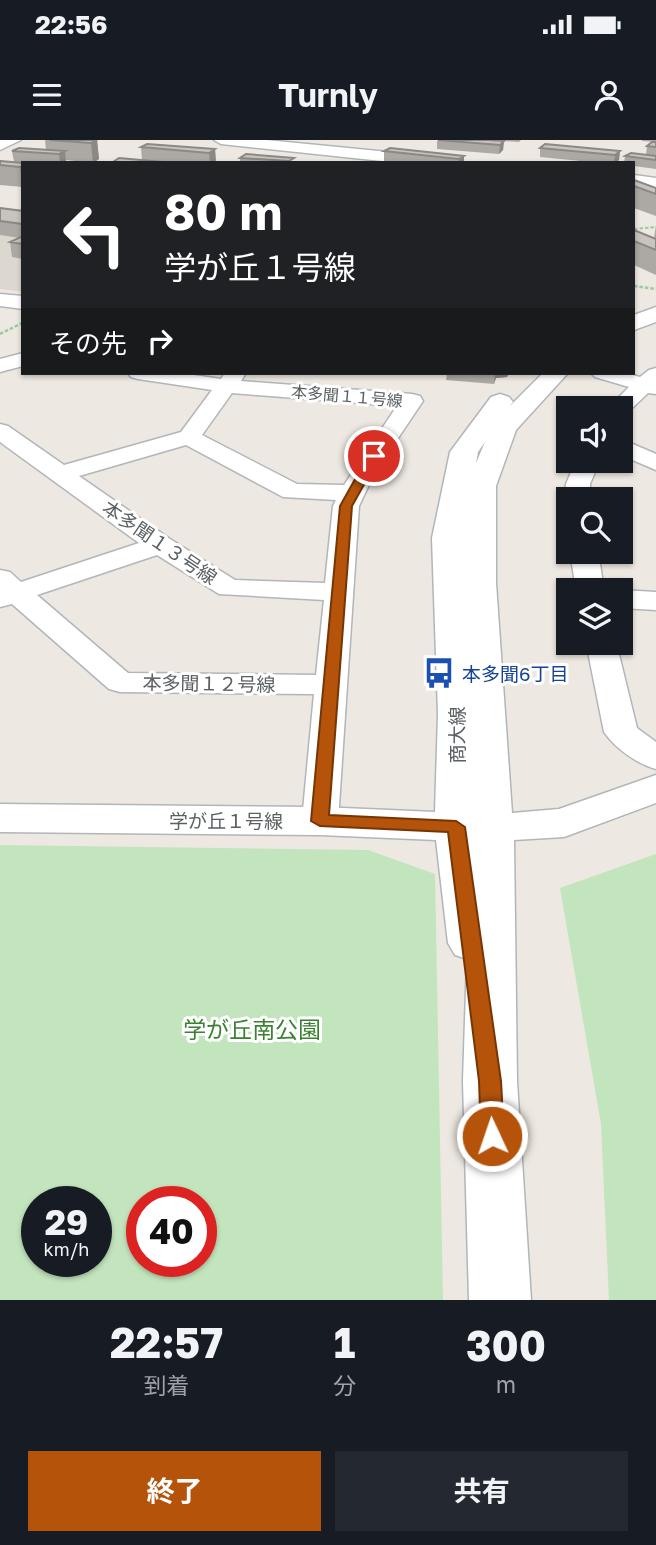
<!DOCTYPE html>
<html lang="ja">
<head>
<meta charset="utf-8">
<style>
  body { margin:0; font-family:"Golos Text","Noto Sans JP",sans-serif; background:#242831; color:#f1f3f6; height:100vh; display:flex; flex-direction:column; font-size:26px; white-space:nowrap }
  * { box-sizing:border-box; margin:0 }
  p { font-size:23px; color:#9ea1a6 }
  .icon { flex:none; width:38px; height:38px; fill:none; stroke:currentColor; stroke-width:2; stroke-linecap:round; stroke-linejoin:round }
  .map { position:relative; height:1160px; overflow:hidden }
  .drawer { display:flex; flex-direction:column; background:#171b24; flex:1 }
  .drawer>* { flex:none }
  .hud { position:absolute; left:21px; top:21px; width:614px; height:214px; border-radius:0px; box-shadow:0 2px 5px #0004; background:#202124; color:#fff; overflow:hidden }
  .buttons { position:absolute; left:556px; top:256px; display:grid; gap:14px }
  .buttons a { display:grid; place-items:center; width:77px; height:77px; border-radius:0px; background:#171b24; box-shadow:0 2px 5px #0004; font-size:35px }
  .speed { position:absolute; left:21px; top:1046px; display:flex; gap:14px; font-size:35px; font-weight:700; text-align:center }
  .speed>* { display:grid; place-content:center; width:91px; height:91px; border-radius:50%; background:#171b24; box-shadow:0 2px 5px #0004; line-height:1 }
  .speed small { font-size:18px; font-weight:400 }
  .speed .limit { border:10px solid #d22; background:#fff; color:#111 }
  .pin { position:absolute; display:grid; place-items:center; width:60px; height:60px; color:#fff; margin:-30px; border:4px solid #fff; border-radius:50%; box-shadow:0 2px 7px #0007 }
  .me { position:absolute; width:77px; margin:-38px; rotate:357deg; stroke-linejoin:round; filter:drop-shadow(0 0 5px #0008) }
  .turn { display:flex; align-items:center; gap:24px; height:147px; padding:0 28px; font-size:32px }
  .turn .icon { width:91px; height:91px; stroke-width:2.5 }
  .turn b { display:block; font-size:49px; line-height:60px }
  .then { display:flex; align-items:center; height:66px; padding:0 28px; background:#0003; gap:14px; font-size:26px }
  .eta { display:flex; justify-content:space-evenly; align-items:center; height:119px; text-align:center }
  .eta b { font-size:42px; font-weight:700; line-height:49px }
  .action { display:flex; gap:14px; margin-top:auto; padding:14px 28px }
  .action a { flex:1; height:80px; border-radius:0px; background:#b45309; color:#fff; font-size:28px; font-weight:700; line-height:80px; text-align:center }
  .action a+a { background:#242831; color:#f1f3f6 }
  .status { display:flex; justify-content:space-between; align-items:center; height:49px; padding:0 35px; background:#171b24; direction:ltr }
  .status svg { height:19px; fill:currentColor }
  header { display:flex; justify-content:space-between; align-items:center; height:91px; padding:0 28px; background:#171b24; font-size:32px; font-weight:700 }
  .map>svg:first-child { display:block }
  .education { fill:#ddd8cf }
  .green { fill:#c3e5bd; fill-rule:evenodd }
  .lines { fill:none; stroke-linecap:round; stroke-linejoin:round }
  .street-casing { stroke:#b2b5b9; stroke-width:3 }
  .secondary-casing { stroke:#b1b6b9; stroke-width:3 }
  .path-far1 { stroke:#99cb9f; stroke-width:2; stroke-dasharray:3.5 2; stroke-linecap:butt }
  .path { stroke:#99cb9f; stroke-width:2.5; stroke-dasharray:3.5 2; stroke-linecap:butt }
  .street { fill:#fff; fill-rule:evenodd }
  .secondary { fill:#fff; fill-rule:evenodd }
  .wall { fill:#aca8a3 }
  .shaded-wall { fill:#8c8884 }
  .building { fill:#c8c3bd; stroke:#8c8884; stroke-width:2 }
  .route { fill:#b45309; stroke:#753606; stroke-width:2 }
  .labels { text-anchor:middle; dominant-baseline:central; stroke-width:6; stroke-linejoin:round; paint-order:stroke }
  .far-street-label { font-size:16px; fill:#5a5f62; stroke:#fff }
  .street-label { font-size:19px; fill:#5a5f62; stroke:#fff }
  .transit-label { font-size:19px; fill:#164399; stroke:#fff; text-anchor:start }
  .near-park-label { font-size:23px; fill:#3a8132; stroke:#fff }
</style>
</head>
<body>
<div class="status"><b>22:56</b><svg viewBox="0 0 49 12"><path d="M0 12V9h3v3zM5 12V6h3v6zM10 12V3h3v9zM15 12V0h3v12zM26 1h20v11H26zM47 4h2v5h-2z"/></svg></div>
<header><svg class="icon" aria-label="menu" viewBox="0 0 24 24"><path d="M4 6h16M4 12h16M4 18h16"/></svg>Turnly<svg class="icon" aria-label="person" viewBox="0 0 24 24"><circle cx="12" cy="8" r="4"/><path d="M4 21q1-7 8-7t8 7"/></svg></header>
<div class="map">
<svg width="656" height="1160" viewBox="0 0 656 1160">
  <rect width="100%" height="100%" fill="#ede8e1"/>
  <!-- education -->
  <path class="education" d="M0,78l23,3v71l-23,-3z"/>
  <!-- green -->
  <path class="green" d="M0,705l368,5 67,24 8,426h-443zM37,1062h59v60h-59zM142,1062h59v60h-59z
    M656,714v446h-47l-8,-176 -41,-236z"/>
  <g class="lines">
    <defs>
      <path id="street" d="M23,213v13l-23,6v-13z
        M656,228v26l-8,-1 -21,20 -6,1v-6h-13l21,-21 -34,-10 -4,-4h34l15,4 9,-7z
        M128,233h52l41,6 4,-6h21l-5,8 171,13 8,2 3,5 -49,73 -15,32 -21,315 -5,8 -13,4 -13,-4 -5,-8 12,-127 -194,-2 -11,-3 -97,-85 -12,3v-37l10,2 11,10 118,-39 -139,-101v-18l8,2 56,39 117,-33 31,-42 -74,-11 -7,-2zM232,253l165,13 -53,79 -47,-1 -95,-49zM186,305l97,52 53,3 -3,6 -8,77 -90,-3 -65,-41 -91,-63zM157,415l62,39 105,6 -8,75 -188,-2 -91,-78z
        M621,299l35,15v16l-35,-15z
        M576,320h24l-10,24v15h-21v6l-5,-6 2,-15z
        M570,411h28l6,39h-28z
        M621,450l35,2v18l-35,-2z
        M586,502h30l21,86 19,14v27c-19,-5 -41,-21 -52,-37z"/>
      <path id="secondary" d="M0,0h21l-21,10z
        M214,0h52l184,18 8,5h-57l-180,-19z
        M634,35l22,3v10l-22,-3z
        M0,154l23,2v13l-23,-3z
        M656,167v15l-22,8v-15z
        M543,233h25l-52,57 -20,56v97l16,230 47,-4 97,-34v28l-92,34 -50,3 3,241 14,219h-62l-6,-219 4,-122 -12,-4 -7,-12 -12,-103 -116,-5 -320,-3v-28l320,3 115,5 3,-98 -6,-176 18,-86 41,-55 9,-3 9,3 4,5 -4,5zM485,302l-9,21 2,-11z"/>
    </defs>
    <!-- street casing -->
    <use href="#street" class="street-casing"/>
    <!-- secondary casing -->
    <use href="#secondary" class="secondary-casing"/>
    <!-- path-far1 -->
    <path class="path-far1" d="M634,89l22,-2"/>
    <!-- path -->
    <path class="path" d="M634,146l22,3
      M0,194l22,-11"/>
    <!-- street -->
    <use href="#street" class="street"/>
    <!-- secondary -->
    <use href="#secondary" class="secondary"/>
  </g>
  <!-- wall -->
  <path class="wall" d="M45,0h52l2,19 -6,4 -27,-3v3h-43v24l-23,-2v-24l14,1 -2,-11 34,-1z
    M489,0h32l-2,2z
    M642,0h14v2l-14,-1z
    M437,1h67l-1,9 -4,4 -62,-5z
    M656,2v27l-22,-3v-3h-10l1,-7 21,-1 1,-9z
    M141,7l74,2 1,14h-103v-1l29,-2z
    M540,8l80,3 -1,9 -4,3h-14l-61,-6z
    M384,11l80,5v7h-81l1,-1z
    M246,14l48,9h-54v-5z
    M634,40l22,8v28l-22,-8z
    M0,68l23,3v48l-11,-2 -2,-15 10,-4 -20,-3z
    M656,85v50l-22,-10v-35l20,8z
    M447,233h62l-2,4 -11,1 -2,6 -48,-4z"/>
  <!-- shaded-wall -->
  <path class="shaded-wall" d="M97,0l2,19 -6,4 -2,-20z
    M504,1l-1,9 -4,4 1,-9z
    M215,9l1,14h-6l-1,-10z
    M65,11l1,12h-6l-1,-9z
    M620,11l-1,9 -5,3 1,-8z
    M464,16v7h-5v-4z
    M23,26v21l-3,-20z
    M495,233h14l-2,4 -11,1 -2,6z"/>
  <!-- building -->
  <path class="building" d="M50,0h47l-6,3z
    M438,0h50l16,1 -4,4z
    M652,2h4v5l-9,-1z
    M147,4l68,5 -6,4 -68,-6z
    M545,4l75,7 -5,4 -75,-7z
    M19,8l46,3 -6,3 -47,-3z
    M390,8l74,8 -5,3 -75,-8z
    M631,13l25,3v4l-31,-4z
    M246,14l48,4 -5,3 -49,-3z
    M119,18l55,5 -61,-1z
    M0,21l23,2v3l-3,1 -20,-2z
    M634,40l22,8v6l-22,-8z
    M0,68l23,3v13l-23,-3z
    M634,90l22,9v11l-22,-9z
    M23,96v8l-13,-2z"/>
  <!-- route -->
  <path class="route" d="M374,312l6,4 -28,50 -23,309 127,6 9,6 36,254 3,55 -4,7 -8,2 -8,-2 -3,-7 -2,-55 -31,-249 -128,-6 -9,-5 29,-315 28,-50z"/>
  <!-- icons -->
  <defs>
    <symbol id="bus-bare" viewBox="-9 -9 18 18"><path d="M-5-6H5V4H4V6H2V4H-2V6H-4V4H-5ZM-3.5-4V0h7V-4ZM-3.5 1.2v1.5H-2V1.2ZM2 1.2v1.5H3.5V1.2Z" fill="#1a4fb4" stroke="#fff" stroke-width="2.5" paint-order="stroke"/></symbol>
  </defs>
  <g fill-rule="evenodd">
    <use href="#bus-bare" x="417" y="511" width="44" height="44"/>
  </g>
  <g class="labels">
    <!-- far-street labels -->
    <g class="far-street-label">
      <text transform="translate(347 256) rotate(5)">本多聞１１号線</text>
    </g>
    <!-- street labels -->
    <g class="street-label">
      <text transform="translate(160 402) rotate(34)">本多聞１３号線</text>
      <text transform="translate(209 543) rotate(1)">本多聞１２号線</text>
      <text transform="translate(456 595) rotate(-90)">商大線</text>
      <text x="226" y="680">学が丘１号線</text>
    </g>
    <!-- transit labels -->
    <g class="transit-label">
      <text x="462" y="533">本多聞6丁目</text>
    </g>
    <!-- near-park labels -->
    <g class="near-park-label">
      <text x="252" y="889">学が丘南公園</text>
    </g>
  </g>
</svg>
<div class="buttons">
<a><svg class="icon" aria-label="sound" viewBox="0 0 24 24"><path d="M4 9h4l5-4v14l-5-4H4zM17 9q2 3 0 6"/></svg></a>
<a><svg class="icon" aria-label="search" viewBox="0 0 24 24"><circle cx="10" cy="10" r="6"/><path d="M15 15l6 6"/></svg></a>
<a><svg class="icon" aria-label="layers" viewBox="0 0 24 24"><path d="M12 4l9 5-9 5-9-5zM3 14l9 5 9-5"/></svg></a>
</div>
<div class="speed"><div>29<small>km/h</small></div><div class="limit">40</div></div>
<div class="pin" style="left:374px;top:316px;background:#d93025"><svg class="icon" aria-label="arrive" viewBox="0 0 24 24"><path d="M6 21V4h12l-3 4 3 4H6"/></svg></div>
<svg class="me" style="left:492px;top:996px" viewBox="-20 -20 40 40"><circle r="17" fill="#b45309" stroke="#fff" stroke-width="3"/><path d="M0-11L8 9 0 5-8 9z" fill="#fff"/></svg>
<div class="hud">
<div class="turn"><svg class="icon" aria-label="left" viewBox="0 0 24 24"><path d="M17 20v-9H6M10 6l-5 5 5 5"/></svg><div><b>80 m</b>学が丘１号線</div></div>
<div class="then">その先<svg class="icon" aria-label="right" viewBox="0 0 24 24"><path d="M7 20v-9h11M14 6l5 5-5 5"/></svg></div>
</div>
</div>
<section class="drawer">
<div class="eta">
<div><b>22:57</b><p>到着</p></div>
<div><b>1</b><p>分</p></div>
<div><b>300</b><p>m</p></div>
</div>
<div class="action"><a>終了</a><a>共有</a></div>
</section>
</body>
</html>
